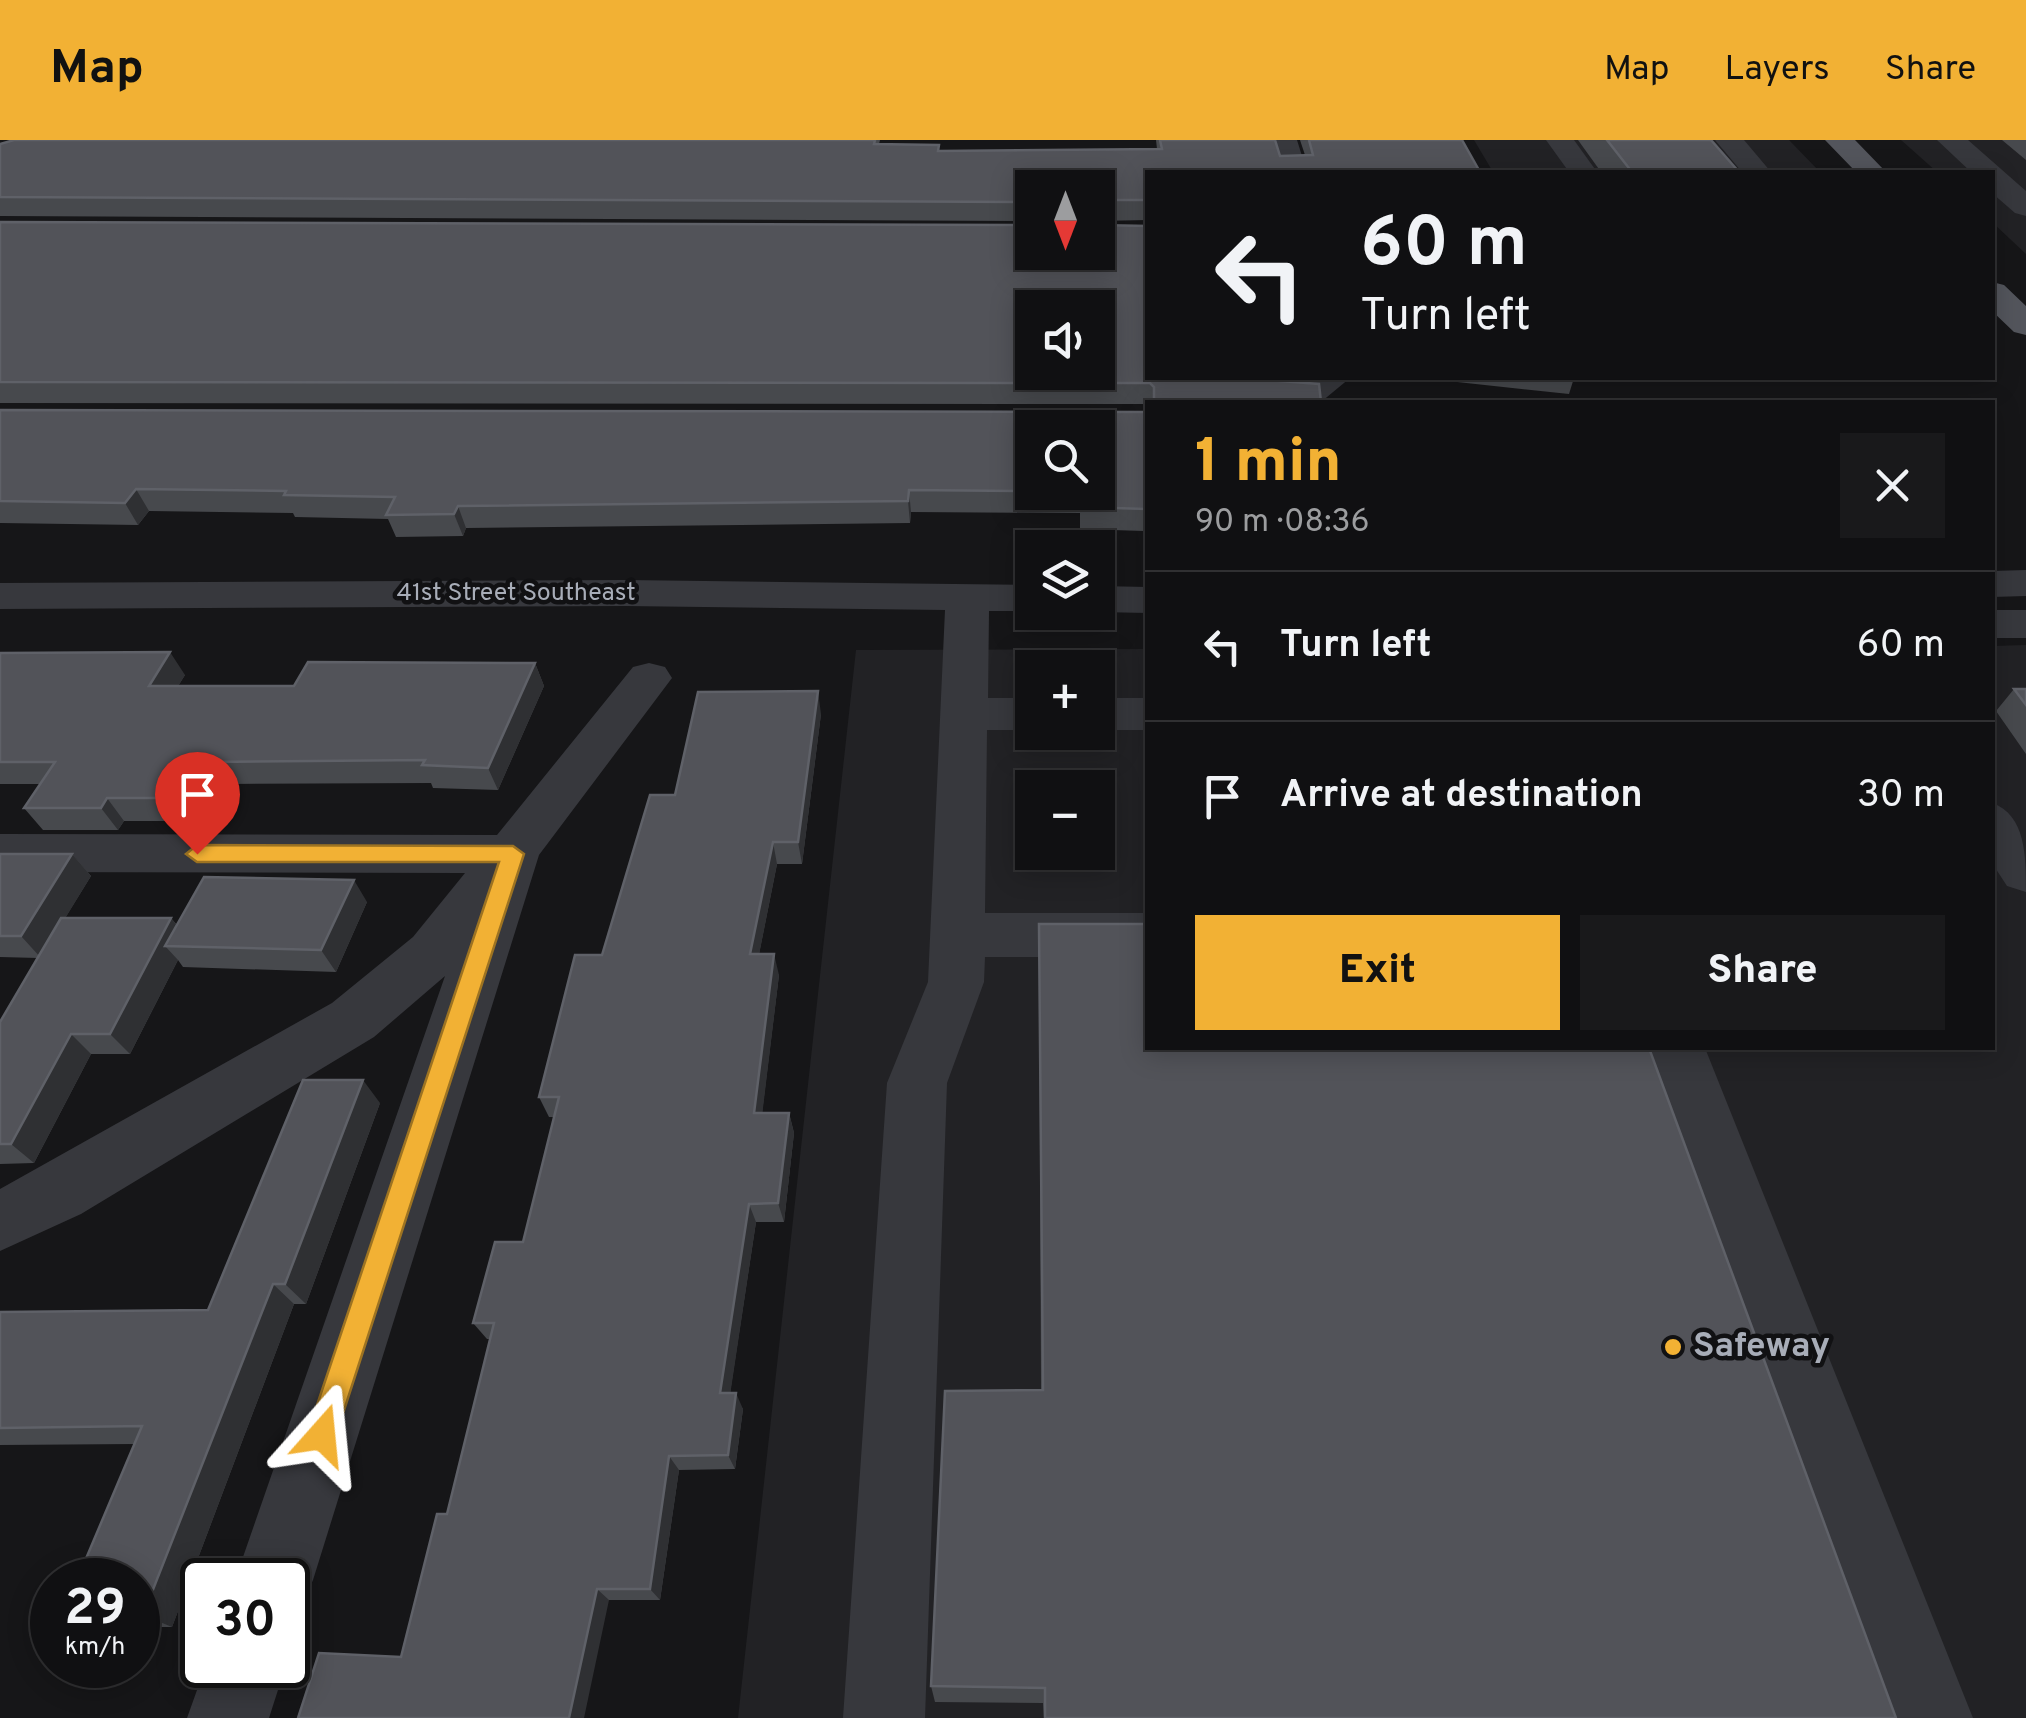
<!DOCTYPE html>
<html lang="en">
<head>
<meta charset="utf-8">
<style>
  body { margin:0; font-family:Overpass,sans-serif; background:#19191b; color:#f1f3f6; height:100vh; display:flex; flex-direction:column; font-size:38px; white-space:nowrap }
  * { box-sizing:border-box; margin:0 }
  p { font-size:32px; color:#9c9d9f }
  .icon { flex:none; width:55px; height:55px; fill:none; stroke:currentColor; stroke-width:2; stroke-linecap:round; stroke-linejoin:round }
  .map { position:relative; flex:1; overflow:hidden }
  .drawer { position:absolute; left:1145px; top:260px; width:850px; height:650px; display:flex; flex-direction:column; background:#101012; border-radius:0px; box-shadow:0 5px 25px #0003,0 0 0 2px #303032 }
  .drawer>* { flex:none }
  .hud { position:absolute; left:1145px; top:30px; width:850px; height:210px; border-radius:0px; box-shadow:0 5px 25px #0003,0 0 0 2px #303032; background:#101012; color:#f1f3f6; overflow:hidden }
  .needle { width:65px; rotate:180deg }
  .controls { position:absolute; left:1015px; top:30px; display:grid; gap:20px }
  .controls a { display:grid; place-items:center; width:100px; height:100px; border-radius:0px; background:#101012; box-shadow:0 5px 25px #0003,0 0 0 2px #303032; font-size:50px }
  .speed { position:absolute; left:30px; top:1418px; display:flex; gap:20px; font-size:50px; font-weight:700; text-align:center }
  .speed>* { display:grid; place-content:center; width:130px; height:130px; border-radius:50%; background:#101012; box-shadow:0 5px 25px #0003,0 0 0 2px #303032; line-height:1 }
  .speed small { font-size:25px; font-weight:400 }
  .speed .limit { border:5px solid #111; border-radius:15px; background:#fff; color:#111 }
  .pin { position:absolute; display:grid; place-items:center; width:85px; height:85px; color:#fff; margin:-102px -42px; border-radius:50% 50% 50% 0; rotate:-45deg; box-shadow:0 0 10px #0007 }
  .pin .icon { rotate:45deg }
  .me { position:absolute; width:110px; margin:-55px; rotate:18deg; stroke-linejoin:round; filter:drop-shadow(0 0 8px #0008) }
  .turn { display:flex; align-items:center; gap:35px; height:210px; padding:0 50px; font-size:45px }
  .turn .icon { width:130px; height:130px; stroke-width:2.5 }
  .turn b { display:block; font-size:70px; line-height:85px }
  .round { display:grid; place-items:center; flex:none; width:105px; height:105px; border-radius:0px; background:#19191b }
  .overview { display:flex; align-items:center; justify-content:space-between; height:170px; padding:0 50px }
  h1 { font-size:60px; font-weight:800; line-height:75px; color:#f2b134 }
  .action { display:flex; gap:20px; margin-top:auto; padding:20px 50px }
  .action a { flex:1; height:115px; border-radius:0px; background:#f2b134; color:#111; font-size:40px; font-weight:800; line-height:115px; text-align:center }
  .action a+a { background:#19191b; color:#f1f3f6 }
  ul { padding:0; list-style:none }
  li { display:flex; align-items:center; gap:30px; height:150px; padding:0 50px; border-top:2px solid #303032 }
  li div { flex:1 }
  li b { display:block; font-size:38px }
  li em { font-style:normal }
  header { display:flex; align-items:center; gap:60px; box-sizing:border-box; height:140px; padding:0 50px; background:#f2b134; color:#111 }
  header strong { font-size:48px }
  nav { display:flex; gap:55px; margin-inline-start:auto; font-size:35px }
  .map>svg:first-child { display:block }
  .built { fill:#222225; fill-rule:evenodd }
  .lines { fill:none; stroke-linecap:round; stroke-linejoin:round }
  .minor { fill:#37383d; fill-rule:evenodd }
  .major { fill:#53555c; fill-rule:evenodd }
  .wall { fill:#47494d; fill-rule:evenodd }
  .shaded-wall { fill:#2f3033 }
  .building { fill:#525359; stroke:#5f6168; stroke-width:2.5; fill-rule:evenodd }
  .route { fill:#f2b134; stroke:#9d7322; stroke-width:2.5 }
  .poi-dot { fill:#f2b134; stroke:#111113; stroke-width:4 }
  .labels { text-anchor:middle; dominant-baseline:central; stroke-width:9; stroke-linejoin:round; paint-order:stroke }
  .far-street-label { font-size:25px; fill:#a8adb8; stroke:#111113 }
  .near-poi-label { font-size:35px; font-weight:bold; fill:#a8adb8; stroke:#111113; text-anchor:start }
</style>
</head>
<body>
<header>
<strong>Map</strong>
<nav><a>Map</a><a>Layers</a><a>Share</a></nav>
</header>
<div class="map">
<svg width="2026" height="1578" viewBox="0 0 2026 1578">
  <rect width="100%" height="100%" fill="#161618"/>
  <!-- built -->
  <path class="built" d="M1474,0h315l31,32h-327z
    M1901,0h125v114l-33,-31 -1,-51h-55z
    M2026,505v1073h-1288l118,-1068 291,-1 1,399h844l1,-402zM1032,528h66v64h-66zM1032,648h66v64h-66z"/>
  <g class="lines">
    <!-- minor -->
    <path class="minor" d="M1269,0h28l10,32h-28z
      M1546,0h28l23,32h-28z
      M1715,0h29l27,32h-29z
      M1937,0h31l58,51v25l-11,-3 -23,-20v-21h-21z
      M1309,238h41l-29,24h-42l5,-8z
      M2026,430v26l-34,1v-26z
      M625,440l407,5v26h-43l-1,87h44v32h-45l-2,183h163v44h-163l-1,25 -37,101 -22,635h-82l44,-635 41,-101 17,-372 -320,-4 -625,3v-26z
      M1098,446l50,1v26l-50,-1z
      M1992,470h34v28h-34z
      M649,523l16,4 7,11 -133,177 -226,725 -12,27 -13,6v-33h-53l210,-604 -71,61 -293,177 -81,37v-62l332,-186 81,-66 52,-64 -465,-1v-38l497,1 136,-168z
      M1098,558h50v32h-50z
      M1992,663c34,12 34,53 34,89l-19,-6 -15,-23z
      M1645,908h60l268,670h-82z
      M206,1525h80l-17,53h-82z"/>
    <!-- major -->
    <path class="major" d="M1825,0h30l31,32h-30z
      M1992,142l12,3 22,21v29l-12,-3 -22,-21z"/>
  </g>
  <!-- wall -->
  <path class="wall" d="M14,0h866l-1,4 60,7 218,-2 -1,-9h119l5,16 25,-1 -5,-15h162l-314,32v48l-50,1v-33h-66v33l-1032,-5v-72z
    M1578,0h133l28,32h-138z
    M2002,0h24v20z
    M0,82l1305,156 -9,5 25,19h-173v2l-1148,-1z
    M1447,238h127l-5,16 -121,-13z
    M0,270l1148,2v87h-2l-2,32 -64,-2v-16l-169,-1 -1,11 -444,5 -3,8 -67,1 -8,-18 -93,-2 -2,-4 -144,-2 -11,14 -138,-2zM1032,288l66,64h-66z
    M0,513l185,22 -7,11h116l241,-23 9,23 -46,104 -65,-2 -2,-5 -203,1 -20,37h-84l-6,9h-75l-19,-22 16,-24h-40z
    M2014,549h12v65l-30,-43z
    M821,574l-19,150h-25l-18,90 20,21 -17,138h27l5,20 -10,89h-28l-26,171 13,16 -8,60 -56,1 -19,130h-51l-208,57 46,-143 43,-175h-3l-14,-16 50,-81 31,-125h-5l-10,-20 136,-302z
    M0,714h72l19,22 -26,42h106l6,7 190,-23 -31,70 -153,-5 -5,-7 -48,94h-39l-57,109 -34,1v-142l38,-64 -38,-1z
    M1039,784l857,794h-852l-1,-15 -108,-1 -4,-16 110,-296z
    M380,963l-74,201h-12l-122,323h-34l-3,-183 -135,1v-133l208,-2z"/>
  <!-- shaded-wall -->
  <path class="shaded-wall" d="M1281,238h24l-23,13 -3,-10z
    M136,349l13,22 -11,14 -13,-22z
    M909,350l2,22 -1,11 -2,-22z
    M458,366l8,22 -3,8 -9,-22z
    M170,512l15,23 -21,34 -15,-23z
    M535,523l9,23 -46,104 -10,-22z
    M818,551l3,23 -19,150 -4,-22z
    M213,622l15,22 -20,37 -15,-23z
    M107,658l17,23 -6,9 -17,-22z
    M773,702l4,22 -22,111 -5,-21z
    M72,714l19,22 -50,82 -20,-22z
    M354,740l13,22 -31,70 -15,-22z
    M171,778l17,21 -23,7 13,14 -48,94 -20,-20z
    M774,814l5,21 -19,158 -6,-20z
    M71,894l20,20 -57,109 -23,-19z
    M363,940l17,23 -74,201 -21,-20z
    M789,973l5,20 -10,89 -6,-19z
    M749,1064l7,18 -28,187 -8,-16z
    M273,1144l21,20 -122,323 -29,-12z
    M736,1253l7,16 -8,60 -7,-14z
    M669,1316l10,14 -19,130 -10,-11z
    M597,1449l12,11 -25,118h-15z"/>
  <!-- building -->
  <path class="building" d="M14,0h861l-1,4 65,1 -1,6 224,-2 -2,-9h115l5,16 33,-1 -4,-15h153l18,32h-332v28h-49l-1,2v-14h-66v14l-1032,-5v-53z
    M1607,0h104l28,32h-107z
    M0,82l1032,3v27h66v-27l50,1v152h133l-2,3 40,3 2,18h-167v-15l-4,-4 -1150,-1zM1032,168h66v64h-66z
    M0,270l1148,2 -2,97 -65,-2v-15h17v-64h-66v63l-123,-1 -1,11 -450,5 -4,8 -68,1 9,-18 -111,-2 2,-4 -150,-2 -11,14 -125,-2z
    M170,512l-21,34h145l14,-24 227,1 -47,105 -66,-3 3,-5 -212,2 -20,36h-86l-6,10h-77l31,-46h-55v-109z
    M2014,549h12v16z
    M818,551l-20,151h-25l-23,112h24l-20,159h35l-11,90 -29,1 -29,189h16l-8,62 -59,1 -19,133h-53l-28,129h-271l21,-65 82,4 36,-143h10l47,-191h-21l22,-81h28l36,-145h-20l36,-142h27l48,-160h25l23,-103z
    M0,714h72l-51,82h-21z
    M204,737l150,3 -33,70 -156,-4z
    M61,778h110l-61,116h-39l-60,110h-11v-122z
    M1039,784h109v124h501l247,670h-851v-30l-114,-2 14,-295 98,-1z
    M303,940h60l-78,204h-12l-130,331h-5v-35h-61l65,-154 -142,2v-116l208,-2z"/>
  <!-- route -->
  <path class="route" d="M197,705l316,1 11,8 -188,581 -4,10 -10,5 -11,-5 -4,-10 192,-573h-302l-11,-8z"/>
  <!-- markers -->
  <circle class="poi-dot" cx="1673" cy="1207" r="10"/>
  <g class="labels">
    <!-- far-street labels -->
    <g class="far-street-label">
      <text x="516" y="454">41st Street Southeast</text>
    </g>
    <!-- near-poi labels -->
    <g class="near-poi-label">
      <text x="1693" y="1207">Safeway</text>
    </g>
  </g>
</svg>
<div class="controls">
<a><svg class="needle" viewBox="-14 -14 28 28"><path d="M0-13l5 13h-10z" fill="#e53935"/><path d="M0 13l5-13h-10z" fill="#9c9d9f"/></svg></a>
<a><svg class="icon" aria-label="sound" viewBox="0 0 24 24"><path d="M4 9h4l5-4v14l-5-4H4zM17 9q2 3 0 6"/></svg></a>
<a><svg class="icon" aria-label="search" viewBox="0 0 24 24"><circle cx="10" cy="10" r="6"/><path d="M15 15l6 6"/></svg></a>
<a><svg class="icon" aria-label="layers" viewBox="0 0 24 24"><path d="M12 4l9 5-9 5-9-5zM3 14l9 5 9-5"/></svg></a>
<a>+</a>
<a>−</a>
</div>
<div class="speed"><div>29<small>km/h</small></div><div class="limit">30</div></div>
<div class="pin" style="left:197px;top:714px;background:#d93025"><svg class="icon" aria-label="arrive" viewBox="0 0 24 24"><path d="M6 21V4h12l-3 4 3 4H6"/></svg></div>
<svg class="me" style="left:322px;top:1295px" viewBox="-20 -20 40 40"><path d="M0-17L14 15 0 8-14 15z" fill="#f2b134" stroke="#fff" stroke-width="4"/></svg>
<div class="hud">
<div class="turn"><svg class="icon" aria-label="left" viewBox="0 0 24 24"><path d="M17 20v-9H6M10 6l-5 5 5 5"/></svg><div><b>60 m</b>Turn left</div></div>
</div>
<section class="drawer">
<div class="overview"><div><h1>1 min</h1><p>90 m · 08:36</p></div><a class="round"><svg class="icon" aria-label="close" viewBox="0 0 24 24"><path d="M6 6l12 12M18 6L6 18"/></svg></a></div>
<ul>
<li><svg class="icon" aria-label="left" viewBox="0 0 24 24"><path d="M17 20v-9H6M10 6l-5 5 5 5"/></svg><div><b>Turn left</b></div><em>60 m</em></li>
<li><svg class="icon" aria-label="arrive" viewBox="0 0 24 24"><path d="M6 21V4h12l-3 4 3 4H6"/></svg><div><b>Arrive at destination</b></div><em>30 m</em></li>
</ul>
<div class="action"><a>Exit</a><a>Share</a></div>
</section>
</div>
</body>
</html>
